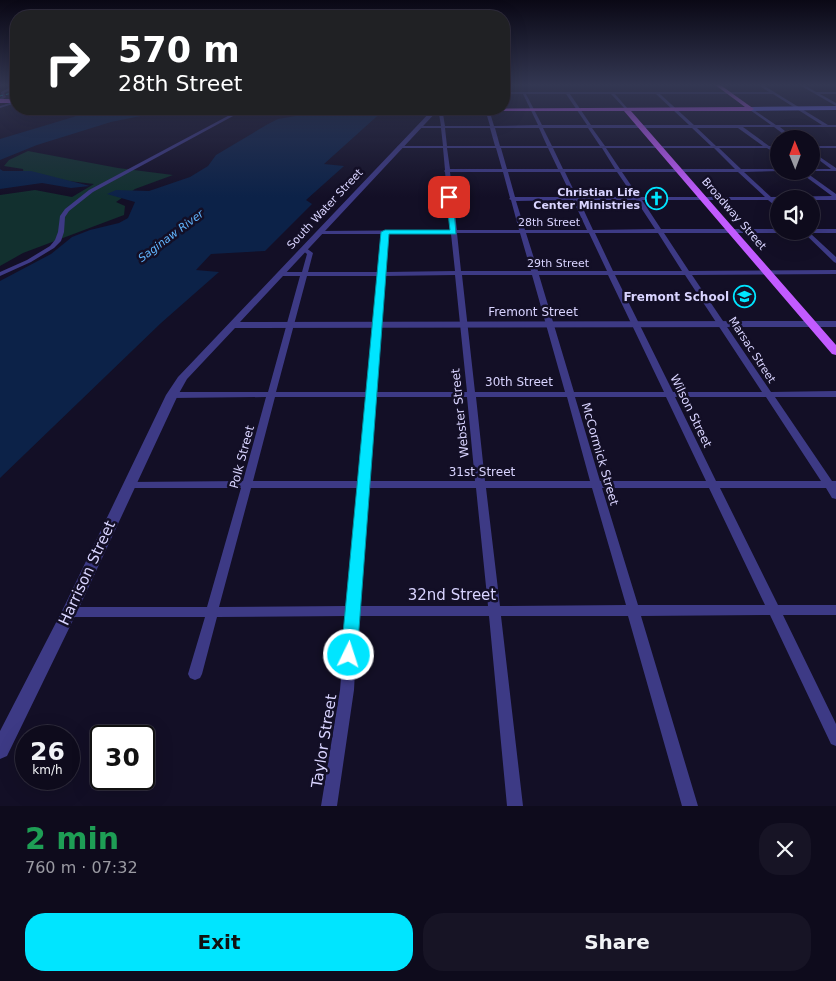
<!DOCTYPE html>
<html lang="en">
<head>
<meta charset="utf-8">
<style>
  body { margin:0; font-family:"DejaVu Sans",sans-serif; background:#171425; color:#f1f3f6; height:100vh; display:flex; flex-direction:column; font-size:19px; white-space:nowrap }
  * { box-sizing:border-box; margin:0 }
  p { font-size:16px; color:#9b9ba3 }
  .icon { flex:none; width:28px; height:28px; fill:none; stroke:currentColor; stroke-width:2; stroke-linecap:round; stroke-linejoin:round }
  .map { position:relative; height:806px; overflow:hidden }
  .side { display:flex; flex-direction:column; background:#0e0b1c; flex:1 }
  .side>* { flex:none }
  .hud { position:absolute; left:10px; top:10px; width:500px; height:105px; border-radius:20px; box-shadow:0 5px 20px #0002,0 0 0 1px #2e2b3b; background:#202124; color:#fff; overflow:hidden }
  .needle { width:32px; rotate:359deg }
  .buttons { position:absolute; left:770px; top:130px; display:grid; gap:10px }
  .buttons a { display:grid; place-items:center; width:50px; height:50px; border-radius:50%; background:#0e0b1c; box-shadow:0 5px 20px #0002,0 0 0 1px #2e2b3b; font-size:25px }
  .speed { position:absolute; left:15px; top:725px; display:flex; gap:10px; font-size:25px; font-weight:700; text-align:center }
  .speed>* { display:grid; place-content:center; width:65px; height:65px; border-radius:50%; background:#0e0b1c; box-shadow:0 5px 20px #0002,0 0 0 1px #2e2b3b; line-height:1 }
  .speed small { font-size:12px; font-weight:400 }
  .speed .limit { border:2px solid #111; border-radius:8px; background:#fff; color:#111 }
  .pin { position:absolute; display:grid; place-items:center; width:42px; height:42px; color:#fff; margin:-21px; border-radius:10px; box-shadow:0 2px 8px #0006 }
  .me { position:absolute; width:55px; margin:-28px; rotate:4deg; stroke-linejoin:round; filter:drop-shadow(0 0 4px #0008) }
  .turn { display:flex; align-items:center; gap:18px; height:105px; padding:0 25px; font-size:22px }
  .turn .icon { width:65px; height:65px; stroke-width:2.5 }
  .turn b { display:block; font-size:35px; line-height:42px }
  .round { display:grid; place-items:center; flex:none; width:52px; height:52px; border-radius:20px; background:#171425 }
  .head { display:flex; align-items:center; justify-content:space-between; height:85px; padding:0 25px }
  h1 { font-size:30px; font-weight:700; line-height:38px; color:#1e9e55 }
  .action { display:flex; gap:10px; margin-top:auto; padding:10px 25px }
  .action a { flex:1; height:58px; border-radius:20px; background:#00e5ff; color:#111; font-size:20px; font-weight:700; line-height:58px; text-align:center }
  .action a+a { background:#171425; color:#f1f3f6 }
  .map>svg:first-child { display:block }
  .green { fill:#12302f }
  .water { fill:#0c2248 }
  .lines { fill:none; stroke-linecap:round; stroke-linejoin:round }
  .minor { fill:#3d3a85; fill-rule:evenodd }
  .tertiary { fill:#3d3a85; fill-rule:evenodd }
  .secondary { fill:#6f6bff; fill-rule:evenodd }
  .primary { fill:#c25bff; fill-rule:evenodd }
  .rail { stroke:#00e5ff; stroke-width:1; stroke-dasharray:3 3; stroke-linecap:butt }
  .route { fill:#00e5ff; stroke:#0095a6 }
  .labels { text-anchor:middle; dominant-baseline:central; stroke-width:5; stroke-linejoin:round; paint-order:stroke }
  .far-poi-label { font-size:11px; font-weight:bold; fill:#d9d4ff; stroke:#130f26; text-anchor:end }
  .far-street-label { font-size:11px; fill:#d9d4ff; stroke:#130f26 }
  .far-water-label { font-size:11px; font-style:italic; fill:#62b6ff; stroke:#130f26 }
  .poi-label { font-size:12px; font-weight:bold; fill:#d9d4ff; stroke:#130f26; text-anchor:end }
  .street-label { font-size:12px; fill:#d9d4ff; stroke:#130f26 }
  .near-street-label { font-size:15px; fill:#d9d4ff; stroke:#130f26 }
</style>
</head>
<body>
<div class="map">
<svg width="836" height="806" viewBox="0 0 836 806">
  <rect width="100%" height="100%" fill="#130f26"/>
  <!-- green -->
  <path class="green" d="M28,151l90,17 55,7 -38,14 -19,13 9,4 -1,9 -101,38 -23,13v-71l35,-5 37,7 22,-13 -59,-7h-35l24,-1 -1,-7 -19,-3 5,-6z"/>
  <!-- water -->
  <path class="water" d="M100,109h75l-64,13 -74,23 -37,15v-21z
    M307,109h78l-61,55 20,2 -38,34 6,4 -47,47 -54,3 -15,16 23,2 -58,51 -161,155v-197l51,-27 21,-17 18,-7 29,-7 9,-5 7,-16 -28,-8 9,-4 33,1 41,-14 18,-11 8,-11 52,-31 10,-5 18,-3z
    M0,169l3,2h28l59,15 -19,2 -29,-5 -42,6z"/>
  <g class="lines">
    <!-- minor -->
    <path class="minor" d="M0,84h16v3l-12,6 2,4 -6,4v-3l2,-1 -1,-5 14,-7h-15z
      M757,84h4l67,41h8v2h-56l15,12h-5l-16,-12h-31l26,19h10v2h-6l6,5v3l-12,-8h-48l22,21h38v2h1l-36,1 27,25 61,-1 -34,-25h6l32,23v6h-62l5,4v5l-11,-9h-126l19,29h118v2h3l-3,2h-115l25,38 147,-1v4l-144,1 79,117 65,-1v6h-61l57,84h4v18l-4,-1 -6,-10h-106l58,117h58v10h-53l53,109v22l-5,-2 -61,-129 -129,1 57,190h-16l-54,-190h-127l22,190h-16l-18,-190h-131l-4,74 -17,116h-16l19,-116 6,-74 -129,1 -15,57 -2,4 -5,2 -5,-2 -2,-4 17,-57h-136l-4,-1 -2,-4 2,-4 4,-1h138l34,-119h-112l-4,-1 -1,-2 1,-2 4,-1 114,-1 23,-84 -94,1 -4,-3 4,-3h96l32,-116h-20l-3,-2 3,-2h22l5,-18 -5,-4v-2h4l7,5 -5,19h70l4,-38h-62l-3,-2 1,-1 133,-1 -6,-58 -1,-1 1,-1 -2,-22h-44l-2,-1 2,-1h44l-2,-18h-22l-2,-1 2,-1h22l-2,-12 -6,-5h4l6,5 2,12h45l-5,-17h4l5,17 44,-1 -15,-31h-19v-2h265zM526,94h40l21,31h-45zM570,94h41l15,16 2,-1 -13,-15h41l33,31h-98zM660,94h113l49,31h-46l-25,-17 -1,2 21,15h-77zM445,128h45l5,18h-48zM495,128h44l8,18h-47zM543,128h45l12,18h-48zM592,128h100l19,18h-106zM697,128h41l25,18h-47zM447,148h49l6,21h-52zM501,148h47l10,21h-51zM553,148h49l13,21h-52zM606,148h108l21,21h-115zM450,172h53l7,26 -1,1 2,1 8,30h-62zM508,172h52l12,25h-57zM565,172h52l17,25h-57zM622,172h116l27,25h-126zM573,200l14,30h-62l-9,-29zM579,200h57l19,29 -62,1zM457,233h63l11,38h-70zM526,233h63l18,38h-69zM595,233h63l24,38h-69zM388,234h63l4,37 -70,1zM455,275l12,117h-92l10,-116zM462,275h70l33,117h-90zM539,275h69l56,117h-90zM615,275h70l77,117h-89zM307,276h71l-11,116h-91zM275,397h91l-8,84h-105zM375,397h92l8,84h-107zM476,397h91l23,84h-105zM575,397h91l40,84h-106zM675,397h91l55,84h-105zM251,488h107l-12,118 -127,1zM368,488h108l12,118h-129zM486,488h106l34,117 -126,1zM602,488h107l56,117h-127z
      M798,84h4l14,8h20v2h-16l16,9v3z
      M16,101v2l-16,5v-2z
      M241,109h5l-153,83 -24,19 -4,6 -1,15 -3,9 -7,7 -23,14 -31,14v-4l27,-12 23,-14 5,-6 3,-8 2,-16 5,-7 24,-19z
      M811,146h25v2h-25z
      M811,151l25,17v3h-26h1v-2h20l-20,-15z
      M811,229h25v4h-26l26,24v6l-2,-1 -32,-31h9z"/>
    <!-- tertiary -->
    <path class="tertiary" d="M433,109h6l-199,213 596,-1v6l-601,1 -48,51 -9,16 -101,217 -70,144 -7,3v-28l63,-122 103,-214 12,-18z"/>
    <!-- secondary -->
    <path class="secondary" d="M836,106v4l-85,1 -3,-2 3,-2z"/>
    <!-- primary -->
    <path class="primary" d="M714,84h5l35,25 -3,2h-120l205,234v10l-4,-1 -208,-243h-189l-3,-2 313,-2z
      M0,99h16v4h-16z"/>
    <!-- rail -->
    <path class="rail" d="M0,96l16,-4"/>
  </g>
  <!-- sky -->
  <linearGradient id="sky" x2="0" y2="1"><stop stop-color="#0a0815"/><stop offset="0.43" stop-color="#333752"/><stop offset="1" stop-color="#333752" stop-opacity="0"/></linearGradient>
  <rect width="836" height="197" fill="url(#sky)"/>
  <!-- route -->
  <path class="route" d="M449,195l4,2 3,37h-67l-32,421 -2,5 -6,3 -6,-3 -2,-5 40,-423 4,-2h65l-4,-33z"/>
  <!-- icons -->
  <defs>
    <symbol id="church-ring" viewBox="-11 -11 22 22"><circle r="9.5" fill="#130f26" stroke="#00e5ff" stroke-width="1.5"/><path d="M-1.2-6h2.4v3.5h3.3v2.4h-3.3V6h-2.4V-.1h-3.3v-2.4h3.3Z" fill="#00e5ff"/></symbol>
    <symbol id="school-ring" viewBox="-11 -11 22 22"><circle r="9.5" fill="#130f26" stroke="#00e5ff" stroke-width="1.5"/><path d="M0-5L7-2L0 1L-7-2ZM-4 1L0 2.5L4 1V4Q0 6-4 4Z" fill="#00e5ff"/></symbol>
  </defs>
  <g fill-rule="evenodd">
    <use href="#church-ring" x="644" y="186" width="25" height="25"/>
    <use href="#school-ring" x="732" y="284" width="25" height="25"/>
  </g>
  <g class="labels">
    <!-- far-poi labels -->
    <g class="far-poi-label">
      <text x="640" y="192">Christian Life<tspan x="640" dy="13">Center Ministries</tspan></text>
    </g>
    <!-- far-street labels -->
    <g class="far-street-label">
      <text transform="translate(325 209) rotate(-47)">South Water Street</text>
      <text transform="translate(734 214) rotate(49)">Broadway Street</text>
      <text x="549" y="222">28th Street</text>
      <text x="558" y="263">29th Street</text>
      <text transform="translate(752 350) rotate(57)">Marsac Street</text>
    </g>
    <!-- far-water labels -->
    <g class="far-water-label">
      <text transform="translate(171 236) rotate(-37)">Saginaw River</text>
    </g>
    <!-- poi labels -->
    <g class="poi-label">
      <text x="729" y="297">Fremont School</text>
    </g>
    <!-- street labels -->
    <g class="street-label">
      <text x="533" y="312">Fremont Street</text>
      <text x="519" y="382">30th Street</text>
      <text transform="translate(691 411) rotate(64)">Wilson Street</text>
      <text transform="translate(460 413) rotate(-96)">Webster Street</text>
      <text transform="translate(600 454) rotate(74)">McCormick Street</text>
      <text transform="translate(242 457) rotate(-75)">Polk Street</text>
      <text x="482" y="472">31st Street</text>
    </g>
    <!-- near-street labels -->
    <g class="near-street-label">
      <text transform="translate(87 573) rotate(-65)">Harrison Street</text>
      <text x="452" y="595">32nd Street</text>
      <text transform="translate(324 741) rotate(-81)">Taylor Street</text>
    </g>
  </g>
</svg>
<div class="buttons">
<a><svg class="needle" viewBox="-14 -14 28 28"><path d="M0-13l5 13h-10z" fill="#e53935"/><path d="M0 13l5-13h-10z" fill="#9b9ba3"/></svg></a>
<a><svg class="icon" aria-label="sound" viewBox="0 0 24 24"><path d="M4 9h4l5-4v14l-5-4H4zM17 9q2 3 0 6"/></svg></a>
</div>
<div class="speed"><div>26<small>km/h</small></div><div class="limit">30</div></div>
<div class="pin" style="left:449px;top:197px;background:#d93025"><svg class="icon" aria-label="arrive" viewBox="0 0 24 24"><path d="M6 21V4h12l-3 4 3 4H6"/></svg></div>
<svg class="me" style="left:349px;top:655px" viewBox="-20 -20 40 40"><circle r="17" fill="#00e5ff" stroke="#fff" stroke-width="3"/><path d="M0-11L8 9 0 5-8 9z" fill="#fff"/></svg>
<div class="hud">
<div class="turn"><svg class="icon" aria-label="right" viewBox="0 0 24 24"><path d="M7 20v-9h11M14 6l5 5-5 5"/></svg><div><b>570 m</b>28th Street</div></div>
</div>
</div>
<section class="side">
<div class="head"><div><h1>2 min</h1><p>760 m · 07:32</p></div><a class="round"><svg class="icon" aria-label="close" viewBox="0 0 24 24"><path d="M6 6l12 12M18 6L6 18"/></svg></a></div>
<div class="action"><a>Exit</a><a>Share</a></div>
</section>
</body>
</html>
